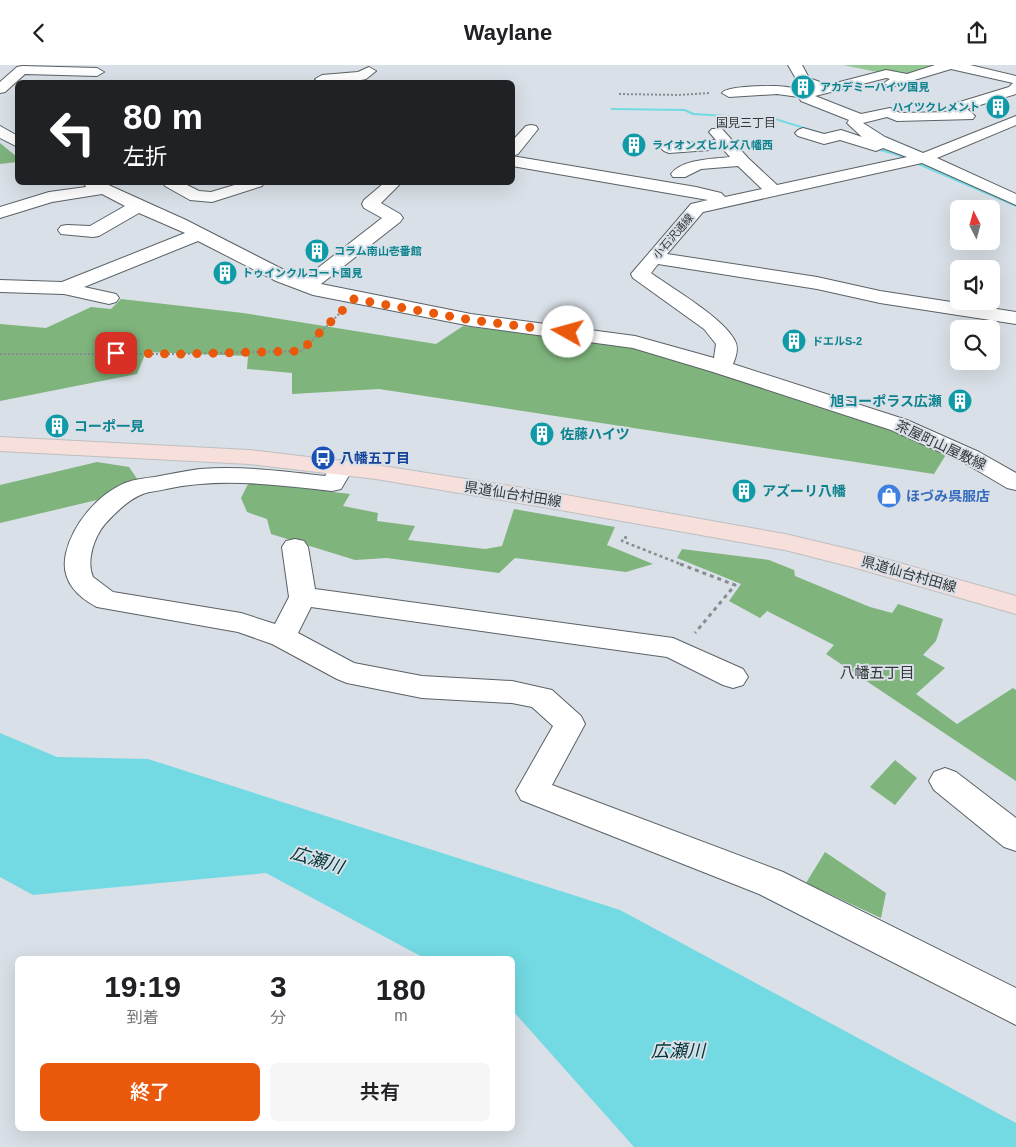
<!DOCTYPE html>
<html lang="ja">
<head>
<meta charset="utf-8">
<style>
  body { margin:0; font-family:Helvetica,"Noto Sans JP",sans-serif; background:#f6f6f6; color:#202124; height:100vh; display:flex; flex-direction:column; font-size:19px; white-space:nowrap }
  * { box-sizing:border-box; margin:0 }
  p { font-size:16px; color:#757577 }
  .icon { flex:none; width:28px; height:28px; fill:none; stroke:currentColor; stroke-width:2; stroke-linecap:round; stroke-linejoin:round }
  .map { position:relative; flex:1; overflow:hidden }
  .side { position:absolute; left:15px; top:891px; width:500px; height:175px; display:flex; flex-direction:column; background:#fff; border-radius:8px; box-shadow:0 5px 20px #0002 }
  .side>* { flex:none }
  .guide { position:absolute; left:15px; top:15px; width:500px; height:105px; border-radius:8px; box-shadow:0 5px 20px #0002; background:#202124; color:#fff; overflow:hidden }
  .needle { width:32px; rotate:354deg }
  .buttons { position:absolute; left:950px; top:135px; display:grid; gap:10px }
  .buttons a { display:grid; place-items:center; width:50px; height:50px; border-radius:8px; background:#fff; box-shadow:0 5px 20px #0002; font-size:25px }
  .pin { position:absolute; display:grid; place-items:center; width:42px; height:42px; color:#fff; margin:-21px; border-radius:10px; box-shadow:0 2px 8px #0006 }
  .me { position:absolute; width:55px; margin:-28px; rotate:277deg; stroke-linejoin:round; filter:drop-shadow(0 0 4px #0008) }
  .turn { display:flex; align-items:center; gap:18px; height:105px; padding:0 25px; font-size:22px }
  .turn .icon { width:65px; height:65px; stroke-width:2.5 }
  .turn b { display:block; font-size:35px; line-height:42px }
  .eta { display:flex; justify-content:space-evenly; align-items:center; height:85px; text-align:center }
  .eta b { font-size:30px; font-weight:600; line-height:35px }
  .button { display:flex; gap:10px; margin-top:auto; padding:10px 25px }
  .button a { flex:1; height:58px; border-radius:8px; background:#ea580c; color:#fff; font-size:20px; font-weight:600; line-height:58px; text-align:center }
  .button a+a { background:#f6f6f6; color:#202124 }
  header { display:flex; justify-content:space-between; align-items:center; height:65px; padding:0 25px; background:#fff; font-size:22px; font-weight:600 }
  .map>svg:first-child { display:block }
  .green { fill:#93c992 }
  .forest { fill:#7fb47d }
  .water { fill:#73d9e2 }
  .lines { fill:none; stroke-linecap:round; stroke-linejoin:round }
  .stream { fill:#73d9e2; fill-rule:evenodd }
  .minor-casing { stroke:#5b6267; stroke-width:2 }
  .major-casing { stroke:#bebfc0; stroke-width:2 }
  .path-far2 { stroke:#878c91; stroke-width:2; stroke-dasharray:2 2; stroke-linecap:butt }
  .path-far1 { stroke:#878c91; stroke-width:2.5; stroke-dasharray:3 3; stroke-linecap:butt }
  .path { stroke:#878c91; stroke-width:3; stroke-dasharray:4 4; stroke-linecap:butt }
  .minor { fill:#fff; fill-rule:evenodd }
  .major { fill:#f7dfdc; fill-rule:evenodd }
  .route { stroke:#ea580c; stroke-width:9; stroke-dasharray:0 16.2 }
  .labels { text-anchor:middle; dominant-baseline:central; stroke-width:4; stroke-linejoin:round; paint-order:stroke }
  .far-culture-label { font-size:11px; font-weight:bold; fill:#0d838f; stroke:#d9e0e7; text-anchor:start }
  .far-street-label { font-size:11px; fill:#34373a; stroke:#d9e0e7 }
  .far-neighbourhood-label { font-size:12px; fill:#34373a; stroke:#d9e0e7 }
  .culture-label { font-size:14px; font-weight:bold; fill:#0d838f; stroke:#d9e0e7; text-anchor:start }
  .street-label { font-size:14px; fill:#34373a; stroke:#d9e0e7 }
  .transit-label { font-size:14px; font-weight:bold; fill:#164399; stroke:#d9e0e7; text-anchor:start }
  .shop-label { font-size:14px; font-weight:bold; fill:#366cbe; stroke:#d9e0e7; text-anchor:start }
  .neighbourhood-label { font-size:15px; fill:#34373a; stroke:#d9e0e7 }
  .near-water-label { font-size:18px; font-style:italic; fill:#003438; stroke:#d9e0e7 }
</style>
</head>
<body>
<header><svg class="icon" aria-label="back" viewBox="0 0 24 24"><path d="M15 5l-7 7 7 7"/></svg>Waylane<svg class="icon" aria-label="share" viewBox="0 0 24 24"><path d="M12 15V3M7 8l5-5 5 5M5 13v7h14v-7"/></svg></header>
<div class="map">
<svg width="1016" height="1082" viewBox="0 0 1016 1082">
  <rect width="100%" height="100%" fill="#d9e0e7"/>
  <!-- green -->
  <path class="green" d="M843,0h96l-26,10 -36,-3z"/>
  <!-- forest -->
  <path class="forest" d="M0,78l17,14v5l-17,2z
    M121,234l122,14 193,31 27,-18 170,21 228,72 86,34 -13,21 -555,-85 -87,5v-21l-45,-4 1,-13 -102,-4 -9,22 -137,27v-77l46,4 45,-21 20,2z
    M97,397l32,5 9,13 -25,8 -12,11 -101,24v-38z
    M249,417l101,12 -7,12 35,7 -1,8 38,5 -7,14 77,9 17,-3 12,-37 101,18 -8,18 46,19 -27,8 -111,-14 -16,15 -112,-15 -32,2 -84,-26 -4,-15 -20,-7 -6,-14z
    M682,484l87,11 25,10 1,6 75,31 22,6 6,-9 45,15 -7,22 -13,14 22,13 -29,26 41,30 56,-36 3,2v91l-190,-127 8,-9 -67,-34 -7,7 -31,-17 12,-17 -64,-26z
    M895,695l22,18 -22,27 -25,-18z
    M825,787l61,41 -5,25 -75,-35z"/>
  <!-- water -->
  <path class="water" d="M0,668l57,24 91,2 472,151 396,213v24h-382l-121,-136 -1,-52h-86l-160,-86 -233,22 -33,-18z"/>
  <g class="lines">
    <!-- stream -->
    <path class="stream" d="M611,43l74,1 9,4 81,5 62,19 -3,1 -59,-18 -82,-5 -9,-4 -72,-1 -2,-1z
      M869,81l30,7 117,51v3l-121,-52 -26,-7z"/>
    <defs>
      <path id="minor" d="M788,0h14l7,13 19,7 58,-15 21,4 28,-9h35l46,11v18l-49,15 8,7 -2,3 -76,2 -10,-4 -24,6 22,14 38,16 93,-37v9l-79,33 79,36v11l-94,-42 -219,49 -36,42 150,23 63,14 136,21v12l-136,-21 -63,-14 -159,-25 -7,9c22,16 73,45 84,68 4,7 1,16 -2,23l174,56 72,32 37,21v17l-9,-2 -44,-26 -72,-32 -178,-58 -80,-24 -162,-22 -158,-31 -37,-14 -78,-40 -114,46 32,7 3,4 -3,4 -7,2 -45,-10 -64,-2v-12l62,2 123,-49 -46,-20 -40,23 -6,1 -32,-3 -3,-4 3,-4 6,-1 23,1 35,-20 -23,-12 -50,8 -52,16v-11l49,-15 37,-5 -2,-4h20l82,37 104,53 15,5 77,-60 -18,-10 -2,-4 2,-4 20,-17h17l-20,20 19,11 3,4 -3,4 -79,62 150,30 164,22 79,22 2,-14 -12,-15 -71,-51 -2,-4 60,-70 17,-4 -196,-34v-10l184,31 25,6 4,4 37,-8 -24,-23 -37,3 -16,8h-12l-2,-3c11,-15 42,-15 59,-17l-7,-8 -54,4 -5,-2 -3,-3 3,-3 52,-5 -7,-8 3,-3h10l26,29 29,27 130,-28 -24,-9 -7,3 -36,-11 -16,4 -26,-8 -3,-3 3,-3 5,-2 21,6 17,-4 21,7 -15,-14 2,-3 -48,-19 -2,-4 -22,-3 -48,3 -7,-4c5,-7 44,-7 54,-7 12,0 25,5 36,2l-13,-4zM951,4l62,14 -4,4 -59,18 -2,3 3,4 -51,1 -10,-5 -29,6 -46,-18 71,-18 4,1 -6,4 7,4z
        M22,1l75,2 7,4 -7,4 -72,-2 -20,18 -5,1v-11l17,-15z
        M369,2l7,4 -10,8 -5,1 -41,3 -5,-4 7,-4 36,-3z
        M531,60l5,1 2,3 -20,25 -6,2v-15l14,-15z
        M0,61l18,10v11l-18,-9z
        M163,118h20l16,8 12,1 30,-9h23l-2,3 -50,16 -22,-2 -25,-14z
        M342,395l8,2 4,5 -13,22 -9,2c-55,-6 -111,-14 -166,-2 -7,2 -16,2 -23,5 -14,5 -28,19 -38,30 -11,13 -19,37 -12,53l20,15 128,21 34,11 14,-27 -7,-50 4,-6 9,-2 9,2 4,6 7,42 358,49 70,31 5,8 -5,8 -10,3 -10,-3 -56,-28 -356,-50 -13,26 56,30 68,13 90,5 40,9 29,26 4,8 -33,61 231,87 233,116v37l-257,-131 -238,-94 -5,-9 37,-65 -21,-19 -20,-4 -90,-5 -75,-15 -10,-4 -65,-35 -34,-12 -141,-25c-21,-11 -37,-28 -31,-54 7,-29 31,-58 59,-70 10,-4 20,-5 30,-6 15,-3 30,-6 45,-8 42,-3 83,2 125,7l9,-14z
        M945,703l11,4 60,46v33l-12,-4 -70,-57 -5,-9 5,-9z"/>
      <path id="major" d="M0,372l249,13 127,15 173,27 236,42 76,18 155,44v18l-160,-46 -71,-18 -236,-42 -173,-29 -127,-15 -249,-13z"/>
    </defs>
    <!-- minor casing -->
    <use href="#minor" class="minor-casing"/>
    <!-- major casing -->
    <use href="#major" class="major-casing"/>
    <!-- path-far2 -->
    <path class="path-far2" d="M619,29l60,1 30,-2
      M0,289h180l121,-3 38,-37"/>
    <!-- path-far1 -->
    <path class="path-far1" d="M627,473l-3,-1 -2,4 61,24"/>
    <!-- path -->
    <path class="path" d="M680,499l55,21 -40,48"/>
    <!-- minor -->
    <use href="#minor" class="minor"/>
    <!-- major -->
    <use href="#major" class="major"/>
  </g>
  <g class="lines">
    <!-- route -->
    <path class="route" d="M116,288l64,1 121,-3 53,-52 117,21 97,12"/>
  </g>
  <!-- icons -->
  <defs>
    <symbol id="building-disc" viewBox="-11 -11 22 22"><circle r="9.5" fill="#0f9aa8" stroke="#d9e0e7"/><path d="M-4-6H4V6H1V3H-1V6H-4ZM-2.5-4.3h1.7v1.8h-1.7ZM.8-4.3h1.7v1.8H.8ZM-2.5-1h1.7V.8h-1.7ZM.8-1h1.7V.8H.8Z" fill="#fff"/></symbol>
    <symbol id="bus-disc" viewBox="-11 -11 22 22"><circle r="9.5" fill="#1a4fb4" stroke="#d9e0e7"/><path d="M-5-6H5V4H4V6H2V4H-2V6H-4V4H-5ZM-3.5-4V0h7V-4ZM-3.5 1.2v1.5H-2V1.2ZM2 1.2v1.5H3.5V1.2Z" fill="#fff"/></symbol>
    <symbol id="shop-disc" viewBox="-11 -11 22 22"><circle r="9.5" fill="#3f7fe0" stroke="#d9e0e7"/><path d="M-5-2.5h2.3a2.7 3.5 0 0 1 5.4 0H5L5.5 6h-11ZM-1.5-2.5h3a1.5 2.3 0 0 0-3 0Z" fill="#fff"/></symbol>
  </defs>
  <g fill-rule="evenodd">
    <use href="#building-disc" x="789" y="8" width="28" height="28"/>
    <use href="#building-disc" x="984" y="28" width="28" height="28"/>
    <use href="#building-disc" x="620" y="66" width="28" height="28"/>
    <use href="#building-disc" x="303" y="172" width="28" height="28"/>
    <use href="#building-disc" x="211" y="194" width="28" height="28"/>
    <use href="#building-disc" x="780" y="262" width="28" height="28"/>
    <use href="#building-disc" x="946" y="322" width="28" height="28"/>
    <use href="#building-disc" x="43" y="347" width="28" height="28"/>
    <use href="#building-disc" x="528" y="355" width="28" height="28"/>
    <use href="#bus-disc" x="309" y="379" width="28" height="28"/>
    <use href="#building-disc" x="730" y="412" width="28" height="28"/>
    <use href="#shop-disc" x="875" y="417" width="28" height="28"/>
  </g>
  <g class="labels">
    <!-- far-culture labels -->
    <g class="far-culture-label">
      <text x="820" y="22">アカデミーハイツ国見</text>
      <text x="980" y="42" text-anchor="end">ハイツクレメント</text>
      <text x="652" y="80">ライオンズヒルズ八幡西</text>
      <text x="334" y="186">コラム南山壱番館</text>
      <text x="242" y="208">トゥインクルコート国見</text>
      <text x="812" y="276">ドエルS-2</text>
    </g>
    <!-- far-street labels -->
    <g class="far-street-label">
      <text transform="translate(673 171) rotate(-49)">小石沢通線</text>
    </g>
    <!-- far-neighbourhood labels -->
    <g class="far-neighbourhood-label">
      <text x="746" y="58">国見三丁目</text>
    </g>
    <!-- culture labels -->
    <g class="culture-label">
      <text x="942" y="336" text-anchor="end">旭コーポラス広瀬</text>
      <text x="74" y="361">コーポ一見</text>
      <text x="560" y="369">佐藤ハイツ</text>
      <text x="762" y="426">アズーリ八幡</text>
    </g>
    <!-- street labels -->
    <g class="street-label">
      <text transform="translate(941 380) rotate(25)">茶屋町山屋敷線</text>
      <text transform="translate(513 429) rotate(9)">県道仙台村田線</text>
      <text transform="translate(909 509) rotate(16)">県道仙台村田線</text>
    </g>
    <!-- transit labels -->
    <g class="transit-label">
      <text x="340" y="393">八幡五丁目</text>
    </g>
    <!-- shop labels -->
    <g class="shop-label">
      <text x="906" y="431">ほづみ呉服店</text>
    </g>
    <!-- neighbourhood labels -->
    <g class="neighbourhood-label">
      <text x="877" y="607">八幡五丁目</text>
    </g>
    <!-- near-water labels -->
    <g class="near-water-label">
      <text transform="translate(317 795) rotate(17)">広瀬川</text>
      <text x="678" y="986">広瀬川</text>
    </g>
  </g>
</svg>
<div class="buttons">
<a><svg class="needle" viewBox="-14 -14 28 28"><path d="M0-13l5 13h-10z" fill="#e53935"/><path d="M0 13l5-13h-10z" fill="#757577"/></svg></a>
<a><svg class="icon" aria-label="sound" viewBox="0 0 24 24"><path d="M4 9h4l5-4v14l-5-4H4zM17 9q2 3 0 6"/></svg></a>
<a><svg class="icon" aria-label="search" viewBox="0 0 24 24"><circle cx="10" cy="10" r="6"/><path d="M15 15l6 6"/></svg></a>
</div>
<div class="pin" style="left:116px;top:288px;background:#d93025"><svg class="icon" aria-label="arrive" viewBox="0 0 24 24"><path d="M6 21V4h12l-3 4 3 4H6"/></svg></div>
<svg class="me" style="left:568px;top:267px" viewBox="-20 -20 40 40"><circle r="19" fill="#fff"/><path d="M0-13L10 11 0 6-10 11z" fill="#ea580c"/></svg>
<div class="guide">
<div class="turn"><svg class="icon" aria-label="left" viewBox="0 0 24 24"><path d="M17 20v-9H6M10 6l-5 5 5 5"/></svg><div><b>80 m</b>左折</div></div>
</div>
<section class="side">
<div class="eta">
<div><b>19:19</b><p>到着</p></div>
<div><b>3</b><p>分</p></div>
<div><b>180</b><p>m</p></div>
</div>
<div class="button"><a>終了</a><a>共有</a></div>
</section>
</div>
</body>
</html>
